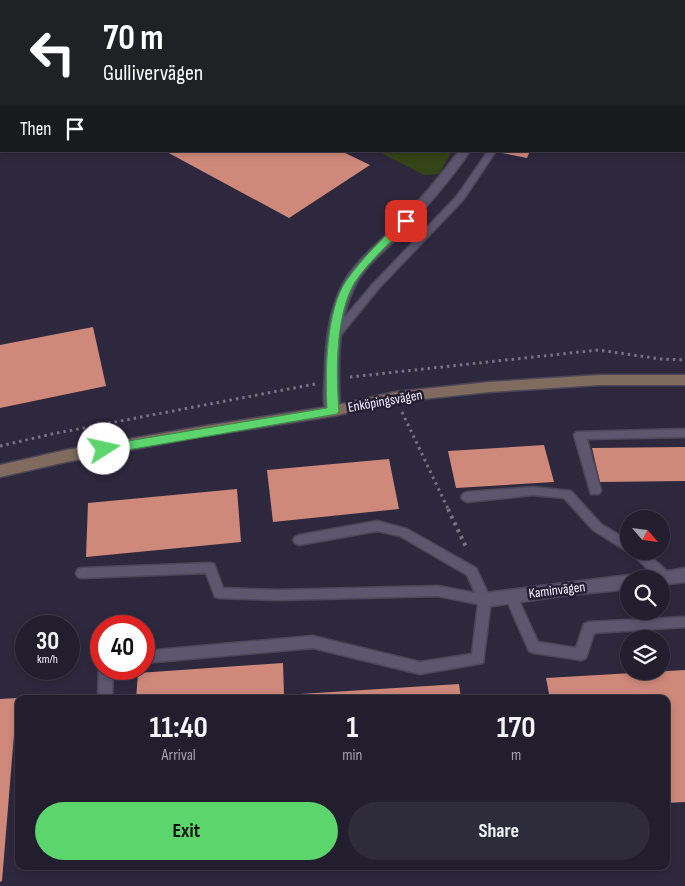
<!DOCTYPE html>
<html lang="en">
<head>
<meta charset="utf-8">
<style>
  body { margin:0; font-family:"Sofia Sans Condensed",sans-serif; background:#2e2b3a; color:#f1f3f6; height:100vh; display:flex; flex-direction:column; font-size:19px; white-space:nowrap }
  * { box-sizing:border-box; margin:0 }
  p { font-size:16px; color:#a2a2aa }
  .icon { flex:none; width:28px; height:28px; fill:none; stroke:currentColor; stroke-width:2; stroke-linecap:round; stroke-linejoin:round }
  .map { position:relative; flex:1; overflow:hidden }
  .drawer { position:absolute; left:15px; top:695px; width:655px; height:175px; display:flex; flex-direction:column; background:#221e2e; border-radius:10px; box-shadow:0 2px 8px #0003,0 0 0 1px #3f3c4a }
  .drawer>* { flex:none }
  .top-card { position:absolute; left:0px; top:0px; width:685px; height:152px; box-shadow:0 2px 8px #0003,0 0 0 1px #3f3c4a; background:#202124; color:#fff; overflow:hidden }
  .needle { width:32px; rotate:118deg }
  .buttons { position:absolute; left:620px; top:510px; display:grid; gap:10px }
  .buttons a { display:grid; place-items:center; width:50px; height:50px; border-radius:50%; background:#221e2e; box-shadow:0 2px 8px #0003,0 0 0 1px #3f3c4a; font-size:25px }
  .speed { position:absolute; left:15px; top:615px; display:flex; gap:10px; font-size:25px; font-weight:700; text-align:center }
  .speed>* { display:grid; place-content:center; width:65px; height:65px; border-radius:50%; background:#221e2e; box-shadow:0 2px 8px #0003,0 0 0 1px #3f3c4a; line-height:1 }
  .speed small { font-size:12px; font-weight:400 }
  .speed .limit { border:8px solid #d22; background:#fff; color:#111 }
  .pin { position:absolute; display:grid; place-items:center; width:42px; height:42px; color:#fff; margin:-21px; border-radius:10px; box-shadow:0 2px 8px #0006 }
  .me { position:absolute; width:55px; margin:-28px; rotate:80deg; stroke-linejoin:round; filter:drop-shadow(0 0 4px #0008) }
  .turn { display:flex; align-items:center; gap:18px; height:105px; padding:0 20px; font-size:22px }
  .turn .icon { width:65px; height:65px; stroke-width:2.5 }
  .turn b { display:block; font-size:35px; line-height:42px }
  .then { display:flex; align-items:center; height:48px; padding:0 20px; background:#0003; gap:10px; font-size:19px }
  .eta { display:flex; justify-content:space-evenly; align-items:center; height:85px; text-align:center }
  .eta b { font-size:30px; font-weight:700; line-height:35px }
  .button { display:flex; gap:10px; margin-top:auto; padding:10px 20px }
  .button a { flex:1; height:58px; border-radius:30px; background:#5cd56d; color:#111; font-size:20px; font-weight:700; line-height:58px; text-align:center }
  .button a+a { background:#2e2b3a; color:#f1f3f6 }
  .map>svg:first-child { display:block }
  .green { fill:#354416 }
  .building { fill:#cf897b }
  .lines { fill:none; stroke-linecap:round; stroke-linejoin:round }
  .lane-casing { stroke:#4c4659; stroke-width:3 }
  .street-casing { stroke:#4c4659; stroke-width:3 }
  .secondary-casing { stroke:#4c4659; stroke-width:3 }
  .path-far1 { stroke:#767183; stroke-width:3; stroke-dasharray:2.5 4; stroke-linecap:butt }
  .path { stroke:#767183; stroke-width:4; stroke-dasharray:3 4.5; stroke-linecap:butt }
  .lane { fill:#5c566f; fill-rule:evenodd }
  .street { fill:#5c566f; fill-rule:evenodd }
  .secondary { fill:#816b5f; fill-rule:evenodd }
  .route { fill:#5cd56d; stroke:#3c8a47 }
  .labels { text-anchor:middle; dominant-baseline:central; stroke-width:5; stroke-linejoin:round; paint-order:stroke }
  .street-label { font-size:14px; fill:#f4f1fe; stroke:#241e34 }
</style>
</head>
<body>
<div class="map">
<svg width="685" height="886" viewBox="0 0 685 886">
  <rect width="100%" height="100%" fill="#2e283e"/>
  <!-- green -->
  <path class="green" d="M377,151h75l-13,23 -15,1z"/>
  <!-- building -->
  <path class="building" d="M165,151h176l29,14 -81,53z
    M503,151h27l-3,7 -25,-5z
    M93,327l13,59 -106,22v-63z
    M544,445l10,37 -98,6 -8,-37z
    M685,447v34l-85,1 -8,-34z
    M389,459l10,50 -126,13 -6,-52z
    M237,489l4,53 -155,15 2,-54z
    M283,663l1,32 175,-11 2,15h-325l2,-26z
    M685,670v132l-19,1v-104h-116l-4,-21z
    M17,698l-15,183 -2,1v-183z"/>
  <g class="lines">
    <defs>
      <path id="lane" d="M684,120h1v4h-1z
        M488,151h8l-33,49 -84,88 -39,48h-8l-1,-2 1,-2 41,-48 84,-88z
        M685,429v8l-98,2 14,52 -2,3h-8l-17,-59 2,-3z
        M533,487l38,4 30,33 28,17v10h16l25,23 2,4 -2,4 -4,1 -4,-1 -1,-3h-3l-28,-27 -5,-2 -32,-20 -29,-32 -31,-3 -66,7 -4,-2 -2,-3 2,-3 4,-2z
        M377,521l30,8 69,39 15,32 -8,63 -63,11 -107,-26 -169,15v-12l169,-15 107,26 52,-8 6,-50 -40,-8 -160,4 -59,-2 -4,-1 -9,-24 -124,5 -4,-1 -2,-4 2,-4 4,-1 128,-5 4,1 9,24 55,2 160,-4 37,7 -8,-18 -67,-39 -23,-5 -78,14 -4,-2 -2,-3 2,-3 4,-2z
        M511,591l4,1 23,50 38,6 8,-24 5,-2 96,-5v10l-91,6 -8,25 -5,2 -47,-7 -5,-2 -24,-55 2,-4z
        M101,665v4h12l-1,30h-14l1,-30z"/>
      <path id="street" d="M459,151h11c-21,31 -45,58 -71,85 -14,15 -33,29 -43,48 -20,38 -18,85 -16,127l-2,4 -5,1 -5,-1c-7,-11 -3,-33 -3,-46 1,-29 4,-59 18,-85 11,-21 30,-36 46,-52 25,-25 49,-52 70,-81z
        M685,568v14l-24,3v-6h-11l2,-5z
        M629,575l7,4h-7v10l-68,7 -76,11 -6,-2 -3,-5 3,-5 6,-2z"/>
      <path id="secondary" d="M600,375h85v10h-85l-111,7 -94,10 -62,14 -134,21 -133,25 -66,15v-12l66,-15 133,-23 134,-21 62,-14 94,-10z"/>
    </defs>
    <!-- lane casing -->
    <use href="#lane" class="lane-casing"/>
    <!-- street casing -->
    <use href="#street" class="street-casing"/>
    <!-- secondary casing -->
    <use href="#secondary" class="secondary-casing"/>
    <!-- path-far1 -->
    <path class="path-far1" d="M350,377l248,-27 63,9 24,1
      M402,412l47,99
      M0,446l52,-12 263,-50"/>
    <!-- path -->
    <path class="path" d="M448,509l19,40"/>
    <!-- lane -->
    <use href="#lane" class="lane"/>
    <!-- street -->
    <use href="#street" class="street"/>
    <!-- secondary -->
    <use href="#secondary" class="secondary"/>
  </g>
  <!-- route -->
  <path class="route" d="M406,218l4,1v4c-19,19 -40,37 -55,59 -20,33 -19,92 -16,129l-2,3 -233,40 -4,-2 -2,-3 6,-4 223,-37c-2,-35 -1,-98 19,-127 16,-23 37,-43 57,-62z"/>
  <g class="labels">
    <!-- street labels -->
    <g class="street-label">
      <text transform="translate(385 401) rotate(-10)">Enköpingsvägen</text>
      <text transform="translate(557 590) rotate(-7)">Kaminvägen</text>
    </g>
  </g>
</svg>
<div class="buttons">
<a><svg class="needle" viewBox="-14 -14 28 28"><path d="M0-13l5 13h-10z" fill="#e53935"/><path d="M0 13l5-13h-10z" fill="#a2a2aa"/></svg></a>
<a><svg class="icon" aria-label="search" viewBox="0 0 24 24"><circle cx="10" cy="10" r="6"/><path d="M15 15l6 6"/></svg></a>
<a><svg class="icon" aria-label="layers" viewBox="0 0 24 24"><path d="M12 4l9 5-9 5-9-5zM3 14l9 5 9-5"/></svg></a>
</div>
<div class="speed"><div>30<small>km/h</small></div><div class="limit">40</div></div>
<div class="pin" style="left:406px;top:221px;background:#d93025"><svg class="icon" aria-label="arrive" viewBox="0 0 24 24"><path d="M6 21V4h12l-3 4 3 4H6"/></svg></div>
<svg class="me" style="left:104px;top:449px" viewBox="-20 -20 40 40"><circle r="19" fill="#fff"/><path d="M0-13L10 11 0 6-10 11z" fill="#5cd56d"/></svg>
<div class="top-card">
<div class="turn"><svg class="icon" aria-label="left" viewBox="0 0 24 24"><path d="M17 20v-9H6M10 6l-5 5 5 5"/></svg><div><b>70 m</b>Gullivervägen</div></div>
<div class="then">Then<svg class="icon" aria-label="arrive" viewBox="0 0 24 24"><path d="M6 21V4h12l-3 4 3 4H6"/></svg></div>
</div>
<section class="drawer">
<div class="eta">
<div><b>11:40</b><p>Arrival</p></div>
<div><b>1</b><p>min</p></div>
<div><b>170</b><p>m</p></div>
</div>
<div class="button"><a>Exit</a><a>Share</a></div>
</section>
</div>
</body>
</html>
